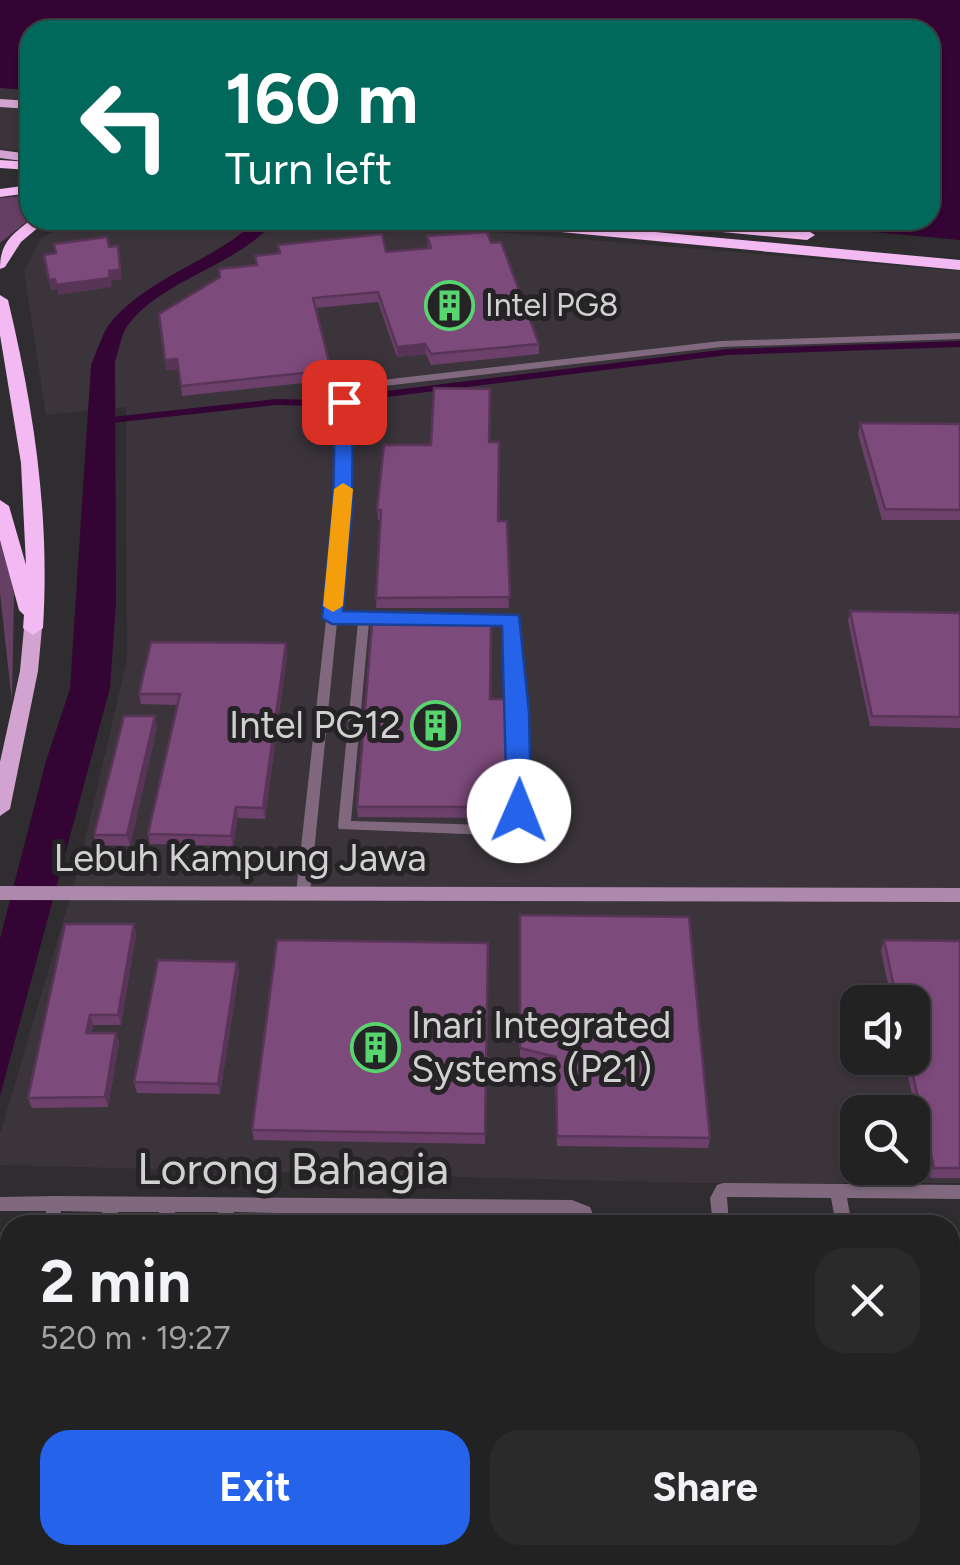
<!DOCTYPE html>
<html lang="en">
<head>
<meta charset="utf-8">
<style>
  body { margin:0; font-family:Figtree,sans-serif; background:#2b2a2b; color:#f1f3f6; height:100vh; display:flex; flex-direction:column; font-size:38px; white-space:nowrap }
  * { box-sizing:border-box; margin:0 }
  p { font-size:32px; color:#a3a4a6 }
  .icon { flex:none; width:55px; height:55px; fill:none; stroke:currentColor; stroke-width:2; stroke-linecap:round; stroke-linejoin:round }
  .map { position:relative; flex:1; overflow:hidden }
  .panel { position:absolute; left:0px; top:1215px; width:960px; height:350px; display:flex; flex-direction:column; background:#232223; border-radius:30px 30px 0 0; box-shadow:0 2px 8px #0004,0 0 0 2px #403f41 }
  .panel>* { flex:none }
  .guide { position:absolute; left:20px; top:20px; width:920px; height:210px; border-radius:30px; box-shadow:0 2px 8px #0004,0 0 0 2px #403f41; background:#00695c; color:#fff; overflow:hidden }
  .controls { position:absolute; left:840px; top:985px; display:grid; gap:20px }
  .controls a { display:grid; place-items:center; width:90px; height:90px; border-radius:20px; background:#232223; box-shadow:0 2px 8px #0004,0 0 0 2px #403f41; font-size:50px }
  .pin { position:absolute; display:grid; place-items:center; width:85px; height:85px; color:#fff; margin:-42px; border-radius:20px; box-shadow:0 5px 15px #0006 }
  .me { position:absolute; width:110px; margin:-55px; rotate:1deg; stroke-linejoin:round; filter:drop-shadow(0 0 8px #0008) }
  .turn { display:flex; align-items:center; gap:35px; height:210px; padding:0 40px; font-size:45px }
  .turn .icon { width:130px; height:130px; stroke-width:2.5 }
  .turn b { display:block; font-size:70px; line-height:85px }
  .round { display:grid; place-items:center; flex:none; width:105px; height:105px; border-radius:30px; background:#2b2a2b }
  .headline { display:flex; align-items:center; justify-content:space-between; height:170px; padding:0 40px }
  h1 { font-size:60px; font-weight:700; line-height:75px }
  .cta { display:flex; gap:20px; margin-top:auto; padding:20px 40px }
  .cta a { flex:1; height:115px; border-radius:30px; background:#2563eb; color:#fff; font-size:40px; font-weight:700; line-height:115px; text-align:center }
  .cta a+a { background:#2b2a2b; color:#f1f3f6 }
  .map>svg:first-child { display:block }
  .built { fill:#3b353b; fill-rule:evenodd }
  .green { fill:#663f65 }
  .water { fill:#340435 }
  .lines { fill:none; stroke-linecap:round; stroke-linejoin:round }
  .canal { fill:#340435; fill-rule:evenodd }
  .street { fill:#80697f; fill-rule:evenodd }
  .secondary { fill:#ae89ae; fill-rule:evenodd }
  .primary { fill:#d2a3d1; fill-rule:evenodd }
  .highway { fill:#f3b9f2; fill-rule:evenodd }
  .wall { fill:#6c406b }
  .shaded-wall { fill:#583457 }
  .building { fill:#7d4a7c; stroke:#583457; stroke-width:2.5 }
  .route { fill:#2563eb; stroke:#184099; stroke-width:2.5 }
  .slow { fill:#f59e0b }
  .labels { text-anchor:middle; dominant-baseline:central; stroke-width:10; stroke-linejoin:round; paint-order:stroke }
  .far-poi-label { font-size:32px; fill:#d2d1d2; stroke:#252325; text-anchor:start }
  .poi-label { font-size:38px; fill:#d2d1d2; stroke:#252325; text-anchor:end }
  .street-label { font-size:38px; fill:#d2d1d2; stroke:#252325 }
  .near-street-label { font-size:45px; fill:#d2d1d2; stroke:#252325 }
</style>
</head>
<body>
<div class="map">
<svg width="960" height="1565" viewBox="0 0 960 1565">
  <rect width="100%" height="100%" fill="#2f2d2f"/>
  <!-- built -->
  <path class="built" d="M0,88l30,2v61l-30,-2z
    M75,220h277l608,51v912h-266l-694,-18v-31l77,-260 50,-214 -1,-253 -80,8 -22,-144 17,-33zM858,1002h54v56h-54zM858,1112h54v56h-54z"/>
  <!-- green -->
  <path class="green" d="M30,195v24l-30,24v-45z
    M0,528l14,66 -2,109 -12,-110z"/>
  <!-- water -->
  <path class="water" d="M0,0h960v240l-213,-20h183v-190h-900v60l-30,-2z
    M257,220h19c-40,47 -112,58 -148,105 -7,9 -9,26 -13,37l1,241 -6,85 -110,408v-157l46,-178 24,-72 21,-324c6,-13 11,-32 20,-43 39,-46 103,-61 146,-102z"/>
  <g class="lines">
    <!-- canal -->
    <path class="canal" d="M960,341v6l-232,8 -382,47 -5,-3 5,-3 382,-47z
      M276,399l43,1 5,3 -5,3 -43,-1 -174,19 -5,-3 5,-3z"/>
    <!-- street -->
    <path class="street" d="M960,333v6l-239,8 -363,42 -11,6 2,7 -1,109 -10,103 177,2 9,96 1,99 -2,3 -32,21 -152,-6 -1,-3 20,-204h-21l-27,271 -2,4h-10l-2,-4 42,-382 1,-103 -21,-2 -1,-12 13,-5 11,2 15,-8 365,-42zM331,395l7,1 1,5 -5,2 -8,-1 -1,-5zM369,622l137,1 6,89 1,97 -24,16 -138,-4z
      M723,1183l237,2v14l-113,-1 5,27h-16l-5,-27 -104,-1 2,28h-16l-3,-27 7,-13z
      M55,1196l517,4 18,7 7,18h-16l-3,-8 -7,-3 -164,-1v12h-16l1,-12h-40l-1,12h-16l1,-12h-45l-1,12h-16l1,-12 -41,-1 -1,13h-16l1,-13h-43l-2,13h-16l2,-13h-41l-2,13h-16l2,-13 -41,-1 -2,14h-16l3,-14h-46v-14z
      M0,1337h10v16h-10z
      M10,1418v52l-4,12 -6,3v-52l4,-12z
      M0,1528c13,5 10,15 10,27h16l5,10h-21l-10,-13z
      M42,1555h18l-2,10h-18z
      M109,1555h18l-2,10h-18z
      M176,1555h18l-1,10h-18z
      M241,1555h18l-1,10h-18z
      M311,1555h18v10h-18z
      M378,1555h18v10h-18z
      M445,1555h18l-1,10h-18z
      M594,1555h18l1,10h-18z
      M751,1555h18l1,10h-18z
      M892,1555h18l2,10h-18z"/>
    <!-- secondary -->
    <path class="secondary" d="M0,886l960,2v14l-960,-2z"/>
    <!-- primary -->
    <path class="primary" d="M0,99l30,2v8l-30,-2z
      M0,150l30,4v8l-30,-4z
      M33,622l9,6 -4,43 -28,138 -10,7v-54l20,-91 4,-43z"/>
    <!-- highway -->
    <path class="highway" d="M0,160l30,2v8l-30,-2z
      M30,185v8l-30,4v-8z
      M31,220h16l-26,22 -16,25 -5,2c0,-26 11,-34 31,-49z
      M470,220h55l435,40v10l-483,-46z
      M631,220h57l119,10 8,5 -8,5 -169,-16z
      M0,295l8,5c26,109 42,216 35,328l-10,7 -10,-7 1,-13 -5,-5 -19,-70v-40l9,6 17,59 -5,-102 -21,-128z"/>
  </g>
  <!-- wall -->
  <path class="wall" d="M427,236l64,7 48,101v10l-108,11 -5,-11 -29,3 -19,-55 -63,6 16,62 1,10 -150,16 -3,-27 -13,1 90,-105 -1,-9 24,-3 -1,-8 108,7 42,-4z
    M860,423l100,1v96h-78l-24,-86z
    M489,442l9,79h9l2,87h-133l5,-88h-3l-1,-10z
    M850,611l110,2v115l-90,-2 -22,-105z
    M286,643l1,11 -22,165 -27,-1 -5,28 -83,-2 -2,-10 29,-129 -36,-1 -2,-10z
    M490,699h17l1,104 -17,1v14l-133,-1 -1,-10z
    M157,727l-27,119 -34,-1 -2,-10z
    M520,915l190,223 -2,10 -151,-2 -2,-79 -35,-9z
    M134,924l2,10 -15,91h-28l-2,8h25l3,10 -11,64 -76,1 -4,-10z
    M884,940l76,1v237h-30l-26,-120h8v-56h-20l-11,-51z
    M488,943l-3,201 -231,-4 -2,-10z
    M239,972l-19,122 -83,-1 -3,-11z"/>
  <!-- shaded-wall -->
  <path class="shaded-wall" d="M118,246l4,33 -11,2 1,6 -54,8 -1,-6 -6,1 -2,-10 60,-9z
    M425,344l1,10 -29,3v-10z
    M177,359l2,10 -13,1 -1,-10z
    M286,643l1,11 -22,165 -2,-11z
    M155,716l2,11 -27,119 -3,-11z
    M236,807l2,11 -5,28 -2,-10z
    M134,924l2,10 -15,91 -3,-10z
    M237,962l2,10 -19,122 -2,-10z
    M90,1015l3,10 -4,19 -3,-11z
    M116,1033l3,10 -11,64 -3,-10z"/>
  <!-- building -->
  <path class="building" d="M487,232l4,11 10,-1 38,102 -108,10 -6,-10 -28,3 -19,-55 -65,6 18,72 -150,16 -4,-27 -12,1 -6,-46 61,-37 -1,-8 38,-4 -2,-9 25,-3 -2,-8 104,-11 4,18 45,-4 -4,-12z
    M107,237l2,10 9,-1 2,24 -11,1 1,7 -54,7 -1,-6 -6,1 -5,-25 12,-2 -2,-9z
    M434,388l56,1 -1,53h10l-1,79h9l3,76 -134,1 5,-88h-4l7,-65h47z
    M860,423l100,1v86l-75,-1z
    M850,611l110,2v104l-88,-1z
    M372,624l119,1 -1,74h17l1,94h-17v14h-134z
    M151,642l135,1 -23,165 -27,-1 -5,29 -83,-2 32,-140h-41z
    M124,716h31l-28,119h-33z
    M520,915l169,2 21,221 -153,-2 -1,-79 -36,-9z
    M65,924h69l-16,91h-28l-4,18h30l-11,64 -77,1z
    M277,940l211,3 -3,191 -233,-4z
    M884,940l76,1v227h-26l-25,-110h3v-56h-15z
    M158,960l79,2 -19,122 -84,-2z
    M465,1555h40l-1,10h-44v-4l4,-1z"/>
  <!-- route -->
  <path class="route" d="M344,396l9,6 -1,109 -9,100 176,4 10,97 2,99 -4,6 -8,3 -12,-9 -5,-185 -170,-2 -10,-6 11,-107 2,-109z"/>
  <!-- slow -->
  <path class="slow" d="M343,483l10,6 -10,117 -10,6 -10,-6 11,-117z"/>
  <!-- icons -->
  <defs>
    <symbol id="building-ring" viewBox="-11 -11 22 22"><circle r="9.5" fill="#252325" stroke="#59d56f" stroke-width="1.5"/><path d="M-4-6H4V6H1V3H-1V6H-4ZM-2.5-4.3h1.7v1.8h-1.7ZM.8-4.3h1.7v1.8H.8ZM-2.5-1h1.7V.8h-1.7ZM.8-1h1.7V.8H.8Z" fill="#59d56f"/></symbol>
  </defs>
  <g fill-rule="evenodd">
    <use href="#building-ring" x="422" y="278" width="55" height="55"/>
    <use href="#building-ring" x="408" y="698" width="55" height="55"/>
    <use href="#building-ring" x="348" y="1020" width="55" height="55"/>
  </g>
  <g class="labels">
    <!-- far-poi labels -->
    <g class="far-poi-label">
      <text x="485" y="305">Intel PG8</text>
    </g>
    <!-- poi labels -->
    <g class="poi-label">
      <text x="401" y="725">Intel PG12</text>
      <text x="411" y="1025" text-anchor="start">Inari Integrated<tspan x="411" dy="44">Systems (P21)</tspan></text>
    </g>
    <!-- street labels -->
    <g class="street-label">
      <text x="240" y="858">Lebuh Kampung Jawa</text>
    </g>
    <!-- near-street labels -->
    <g class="near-street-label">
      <text x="293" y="1168">Lorong Bahagia</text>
    </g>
  </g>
</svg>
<div class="controls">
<a><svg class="icon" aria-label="sound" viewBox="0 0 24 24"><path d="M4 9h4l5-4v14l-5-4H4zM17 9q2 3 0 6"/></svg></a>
<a><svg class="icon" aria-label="search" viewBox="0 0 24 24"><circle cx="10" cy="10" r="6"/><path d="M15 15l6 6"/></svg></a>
</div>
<div class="pin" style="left:344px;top:402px;background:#d93025"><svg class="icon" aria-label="arrive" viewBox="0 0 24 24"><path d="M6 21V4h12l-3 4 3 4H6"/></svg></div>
<svg class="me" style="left:519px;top:811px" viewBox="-20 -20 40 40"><circle r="19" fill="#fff"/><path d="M0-13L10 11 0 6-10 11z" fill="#2563eb"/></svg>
<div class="guide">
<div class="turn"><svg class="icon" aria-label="left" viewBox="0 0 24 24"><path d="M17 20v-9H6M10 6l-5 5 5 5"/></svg><div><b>160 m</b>Turn left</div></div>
</div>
<section class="panel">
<div class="headline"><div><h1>2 min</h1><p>520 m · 19:27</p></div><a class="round"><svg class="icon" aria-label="close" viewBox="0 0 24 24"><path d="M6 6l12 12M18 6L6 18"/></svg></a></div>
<div class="cta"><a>Exit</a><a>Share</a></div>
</section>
</div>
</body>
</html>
